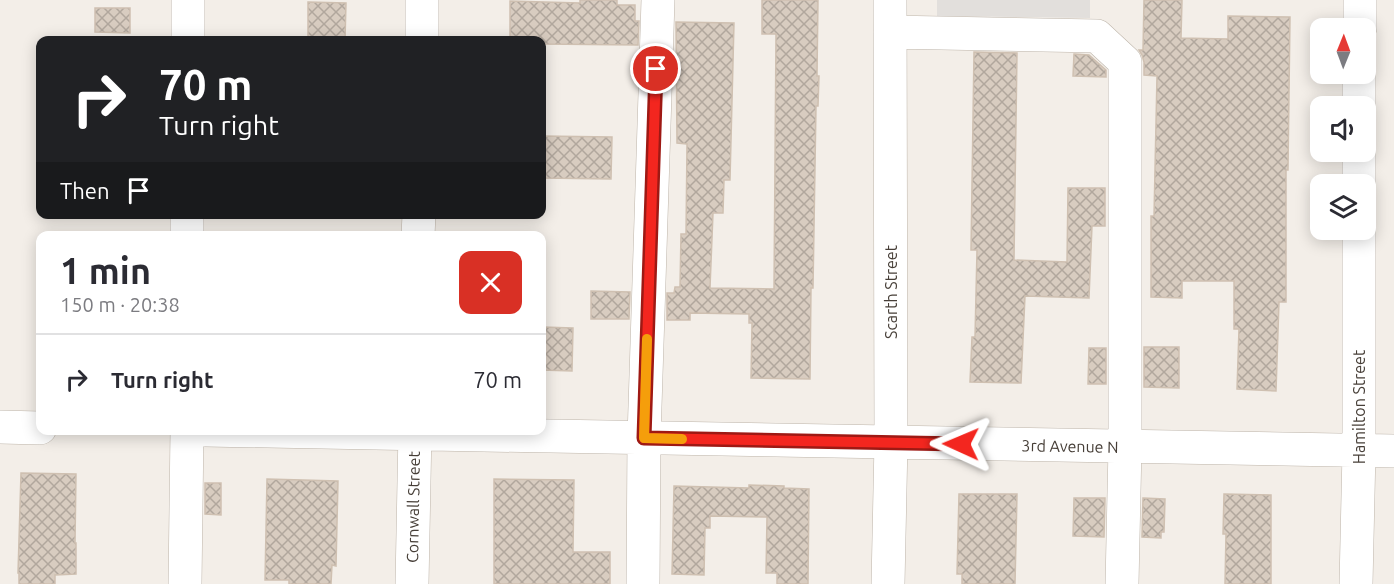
<!DOCTYPE html>
<html lang="en">
<head>
<meta charset="utf-8">
<style>
  body { margin:0; font-family:Ubuntu,sans-serif; background:#f2f2f3; color:#2b2b33; height:100vh; display:flex; flex-direction:column; font-size:22px; white-space:nowrap }
  * { box-sizing:border-box; margin:0 }
  p { font-size:20px; color:#7c7c81 }
  .icon { flex:none; width:33px; height:33px; fill:none; stroke:currentColor; stroke-width:2; stroke-linecap:round; stroke-linejoin:round }
  .map { position:relative; flex:1; overflow:hidden }
  .sheet { position:absolute; left:36px; top:231px; width:510px; height:204px; display:flex; flex-direction:column; background:#fff; border-radius:12px; box-shadow:0 3px 15px #0003 }
  .sheet>* { flex:none }
  .hud { position:absolute; left:36px; top:36px; width:510px; height:183px; border-radius:12px; box-shadow:0 3px 15px #0003; background:#202124; color:#fff; overflow:hidden }
  .needle { width:39px; rotate:1deg }
  .buttons { position:absolute; left:1310px; top:18px; display:grid; gap:12px }
  .buttons a { display:grid; place-items:center; width:66px; height:66px; border-radius:12px; background:#fff; box-shadow:0 3px 15px #0003; font-size:30px }
  .pin { position:absolute; display:grid; place-items:center; width:51px; height:51px; color:#fff; margin:-26px; border:3px solid #fff; border-radius:50%; box-shadow:0 2px 6px #0007 }
  .me { position:absolute; width:66px; margin:-33px; rotate:271deg; stroke-linejoin:round; filter:drop-shadow(0 0 4px #0008) }
  .turn { display:flex; align-items:center; gap:21px; height:126px; padding:0 24px; font-size:27px }
  .turn .icon { width:78px; height:78px; stroke-width:2.5 }
  .turn b { display:block; font-size:42px; line-height:51px }
  .then { display:flex; align-items:center; height:57px; padding:0 24px; background:#0003; gap:12px; font-size:22px }
  .round { display:grid; place-items:center; flex:none; width:63px; height:63px; border-radius:12px; background:#f2f2f3 }
  .head { display:flex; align-items:center; justify-content:space-between; height:102px; padding:0 24px }
  h1 { font-size:36px; font-weight:700; line-height:45px }
  ul { padding:0; list-style:none }
  li { display:flex; align-items:center; gap:18px; height:90px; padding:0 24px; border-top:2px solid #e1e1e2 }
  li div { flex:1 }
  li b { display:block; font-size:22px }
  li em { font-style:normal }
  .map>svg:first-child { display:block }
  .parking { fill:#e2dfdc }
  .building { fill:url(#building-cross-hatch); stroke:#cfc0b1; stroke-width:1.5 }
  .lines { fill:none; stroke-linecap:round; stroke-linejoin:round }
  .minor-casing { stroke:#beb5aa; stroke-width:34 }
  .minor { stroke:#fff; stroke-width:33 }
  .route-casing { stroke:#9e1914; stroke-width:15 }
  .route { stroke:#f3261f; stroke-width:10 }
  .slow { stroke:#f59e0b; stroke-width:10 }
  .labels { text-anchor:middle; dominant-baseline:central; stroke-width:4.5; stroke-linejoin:round; paint-order:stroke }
  .street-label { font-size:16px; fill:#463e37; stroke:#fff }
</style>
</head>
<body>
<div class="map">
<svg width="1394" height="584" viewBox="0 0 1394 584">
  <defs>
    <pattern id="building-cross-hatch" width="8" height="8" patternUnits="userSpaceOnUse" patternTransform="scale(1.5)"><rect width="8" height="8" fill="#d8ccc0"/><path d="M0 0l8 8M0 8l8-8" fill="none" stroke="#b1a79d"/></pattern>
  </defs>
  <rect width="100%" height="100%" fill="#f3eee8"/>
  <!-- parking -->
  <path class="parking" d="M937,0h153v18l-153,-2z"/>
  <!-- building -->
  <path class="building" d="M580,0h37v5h18v16h4l-1,24 -96,-1v-4h-32v-39l70,2z
    M762,0h56l-1,76h2l-1,30h-2l-3,182h-2l-1,91 -59,-1 1,-55h-3v-9l-59,-1v7h-23v-27h7l1,-6h5l1,-53h5l1,-90 -10,-1 -1,-121 58,1 -4,157h-6l-1,33h-10l-3,75 64,1 2,-255h-14z
    M1144,0h38l-1,38 47,1v-23l62,1 -2,153h-2v132h-7l-3,89 -39,-2 2,-60h-5v-48h-52v17l-31,-1v-81h3l3,-140 -13,-1v-13l-2,-7 -3,-5h4z
    M308,2l38,1 -1,37h-37z
    M95,8h35v25l-35,-1z
    M974,52l43,1 -3,207 53,2 1,-74h37v38h-13l-3,72 -64,-2 -4,87 -51,-1 2,-45h3l2,-87h-6z
    M1074,54l15,1 17,15v7l-33,-1z
    M542,136l70,1 -1,42 -69,-1z
    M591,291l39,1 -1,27h-38z
    M542,327l31,1 -1,43 -30,-1z
    M1144,347h35v41l-35,-1z
    M1089,348h17v36h-18z
    M21,473l55,1 -1,69h1v31l-21,1v9h-36v-11h-1z
    M267,479l71,2 -2,85 -4,-1 -1,19h-42v-4h-24z
    M494,479l80,1 -1,72h37v32h-116z
    M205,483h16v32l-16,-1z
    M749,485l35,1v2l25,1 -1,95h-31v-11h-11l1,-56 -57,-1v12h-5l-1,47 -32,-1 2,-88 75,2z
    M959,494h58l-2,90h-53v-10h-5z
    M1224,494l47,1v89h-46l1,-50h-3z
    M1074,498h31l-1,39 -31,-1z
    M1143,498l22,1 -1,33h-3v6l-19,-1z"/>
  <g class="lines">
    <defs>
      <path id="minor" d="M1360,28v-28
        M890,32l207,4 28,26v385l-3,137
        M188,40v-40
        M422,40v-40
        M1359,106v-32
        M1359,184v-32
        M187,236v-22
        M418,236l1,-22
        M0,427l40,1
        M206,430l1188,21
        M185,584l2,-154
        M412,584l3,-154
        M643,584l1,-146 14,-438
        M888,584l3,-142 -1,-442
        M1356,584l3,-133v-221"/>
    </defs>
    <!-- minor casing -->
    <use href="#minor" class="minor-casing"/>
    <!-- minor -->
    <use href="#minor" class="minor"/>
  </g>
  <g class="lines">
    <defs>
      <path id="route" d="M656,69l-12,369 317,6"/>
    </defs>
    <!-- route casing -->
    <use href="#route" class="route-casing"/>
    <!-- route -->
    <use href="#route" class="route"/>
    <!-- slow -->
    <path class="slow" d="M647,339l-3,99 38,1"/>
  </g>
  <g class="labels">
    <!-- street labels -->
    <g class="street-label">
      <text transform="translate(891 292) rotate(-90)">Scarth Street</text>
      <text transform="translate(1359 407) rotate(-90)">Hamilton Street</text>
      <text transform="translate(1070 446) rotate(1)">3rd Avenue N</text>
      <text transform="translate(413 507) rotate(-89)">Cornwall Street</text>
    </g>
  </g>
</svg>
<div class="buttons">
<a><svg class="needle" viewBox="-14 -14 28 28"><path d="M0-13l5 13h-10z" fill="#e53935"/><path d="M0 13l5-13h-10z" fill="#7c7c81"/></svg></a>
<a><svg class="icon" aria-label="sound" viewBox="0 0 24 24"><path d="M4 9h4l5-4v14l-5-4H4zM17 9q2 3 0 6"/></svg></a>
<a><svg class="icon" aria-label="layers" viewBox="0 0 24 24"><path d="M12 4l9 5-9 5-9-5zM3 14l9 5 9-5"/></svg></a>
</div>
<div class="pin" style="left:656px;top:69px;background:#d93025"><svg class="icon" aria-label="arrive" viewBox="0 0 24 24"><path d="M6 21V4h12l-3 4 3 4H6"/></svg></div>
<svg class="me" style="left:961px;top:444px" viewBox="-20 -20 40 40"><path d="M0-17L14 15 0 8-14 15z" fill="#f3261f" stroke="#fff" stroke-width="4"/></svg>
<div class="hud">
<div class="turn"><svg class="icon" aria-label="right" viewBox="0 0 24 24"><path d="M7 20v-9h11M14 6l5 5-5 5"/></svg><div><b>70 m</b>Turn right</div></div>
<div class="then">Then<svg class="icon" aria-label="arrive" viewBox="0 0 24 24"><path d="M6 21V4h12l-3 4 3 4H6"/></svg></div>
</div>
<section class="sheet">
<div class="head"><div><h1>1 min</h1><p>150 m · 20:38</p></div><a class="round" style="background:#d93025;color:#fff"><svg class="icon" aria-label="close" viewBox="0 0 24 24"><path d="M6 6l12 12M18 6L6 18"/></svg></a></div>
<ul>
<li><svg class="icon" aria-label="right" viewBox="0 0 24 24"><path d="M7 20v-9h11M14 6l5 5-5 5"/></svg><div><b>Turn right</b></div><em>70 m</em></li>
</ul>
</section>
</div>
</body>
</html>
